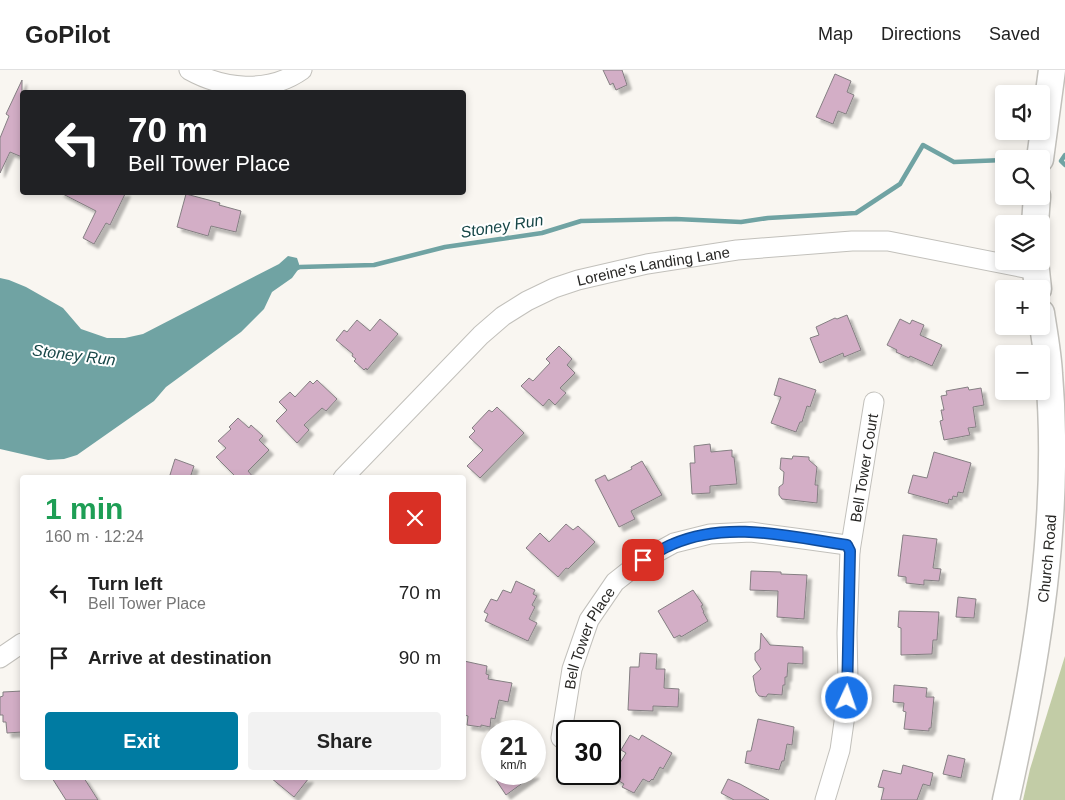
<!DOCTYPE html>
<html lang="en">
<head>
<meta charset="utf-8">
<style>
  body { margin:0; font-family:Helvetica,sans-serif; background:#f2f2f2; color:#222; height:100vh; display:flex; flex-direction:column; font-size:19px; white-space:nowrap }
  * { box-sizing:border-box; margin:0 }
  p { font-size:16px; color:#767676 }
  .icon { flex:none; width:28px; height:28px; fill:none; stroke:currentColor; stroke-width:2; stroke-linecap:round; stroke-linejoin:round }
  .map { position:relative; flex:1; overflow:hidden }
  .side { position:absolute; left:20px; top:405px; width:446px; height:305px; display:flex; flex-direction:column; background:#fff; border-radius:5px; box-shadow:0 2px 8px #0003 }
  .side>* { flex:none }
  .banner { position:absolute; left:20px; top:20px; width:446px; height:105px; border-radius:5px; box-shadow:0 2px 8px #0003; background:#202124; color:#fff; overflow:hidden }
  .controls { position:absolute; left:995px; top:15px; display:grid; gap:10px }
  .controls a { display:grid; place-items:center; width:55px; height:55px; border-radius:5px; background:#fff; box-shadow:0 2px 8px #0003; font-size:25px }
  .speed { position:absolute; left:481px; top:650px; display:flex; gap:10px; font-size:25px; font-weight:700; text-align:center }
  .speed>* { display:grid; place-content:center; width:65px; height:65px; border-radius:50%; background:#fff; box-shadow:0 2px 8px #0003; line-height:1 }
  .speed small { font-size:12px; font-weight:400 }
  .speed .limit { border:2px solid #111; border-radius:8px; background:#fff; color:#111 }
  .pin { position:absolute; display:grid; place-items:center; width:42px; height:42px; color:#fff; margin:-21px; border-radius:10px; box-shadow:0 2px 8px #0006 }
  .me { position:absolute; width:55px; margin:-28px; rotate:3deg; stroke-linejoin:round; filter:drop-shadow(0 0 4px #0008) }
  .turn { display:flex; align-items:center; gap:18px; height:105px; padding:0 25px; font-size:22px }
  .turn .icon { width:65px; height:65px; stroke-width:2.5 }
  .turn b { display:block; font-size:35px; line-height:42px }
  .round { display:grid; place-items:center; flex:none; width:52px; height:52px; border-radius:5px; background:#f2f2f2 }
  .summary { display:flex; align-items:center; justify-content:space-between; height:85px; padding:0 25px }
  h1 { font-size:30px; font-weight:700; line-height:38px; color:#1e9e55 }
  .action { display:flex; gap:10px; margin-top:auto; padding:10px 25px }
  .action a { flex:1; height:58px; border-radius:5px; background:#007ba2; color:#fff; font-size:20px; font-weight:700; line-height:58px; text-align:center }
  .action a+a { background:#f2f2f2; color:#222 }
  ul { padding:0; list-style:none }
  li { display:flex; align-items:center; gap:15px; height:65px; padding:0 25px }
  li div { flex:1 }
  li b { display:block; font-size:19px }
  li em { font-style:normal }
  header { display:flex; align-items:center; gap:30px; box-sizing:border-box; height:70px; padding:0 25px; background:#fff; border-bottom:1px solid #e0e0e0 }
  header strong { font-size:24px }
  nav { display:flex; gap:28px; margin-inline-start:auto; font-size:18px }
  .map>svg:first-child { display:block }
  .forest { fill:#c2cca6 }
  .water { fill:#70a3a3 }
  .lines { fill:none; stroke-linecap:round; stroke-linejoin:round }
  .stream { stroke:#70a3a3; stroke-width:4.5 }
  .building { fill:#d3aec6; stroke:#847f82; filter:url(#shadow) }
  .minor-casing { stroke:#c2c0bb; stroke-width:21 }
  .secondary-casing { stroke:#c2c0bb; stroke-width:29 }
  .minor { stroke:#fff; stroke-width:19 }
  .secondary { stroke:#fff; stroke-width:26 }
  .route-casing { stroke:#114b97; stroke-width:12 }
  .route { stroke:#1a73e8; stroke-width:9 }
  .labels { text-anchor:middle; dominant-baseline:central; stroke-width:4; stroke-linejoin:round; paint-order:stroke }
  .street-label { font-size:15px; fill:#282725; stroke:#fff }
  .water-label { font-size:16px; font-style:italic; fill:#184748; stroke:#fff }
</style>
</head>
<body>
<header>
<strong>GoPilot</strong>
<nav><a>Map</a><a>Directions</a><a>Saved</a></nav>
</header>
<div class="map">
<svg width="1065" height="730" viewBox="0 0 1065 730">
  <defs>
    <filter id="shadow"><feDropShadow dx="4.5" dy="4.5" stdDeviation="1" flood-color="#0004"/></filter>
  </defs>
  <rect width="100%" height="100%" fill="#f9f6f1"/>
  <!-- forest -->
  <path class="forest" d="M1065,586v144h-42l7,-31z"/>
  <!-- water -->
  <path class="water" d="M288,186l9,2 3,9 -8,11 -20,14 -8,17 -23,23 -75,55 -12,14 -77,54 -13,4 -16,1 -48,-11v-171l9,2 17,7 37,21 18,21 26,9h18l18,-4 136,-70z"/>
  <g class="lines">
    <!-- stream -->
    <path class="stream" d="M1065,85l-4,6 4,4
      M1022,89h1
      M295,199l5,-2 74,-2 71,-18 97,-14 39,-12 95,-2 65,3 27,-4 88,-5 44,-29 23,-39 31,17 50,-2"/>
  </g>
  <!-- building -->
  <path class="building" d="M603,0h19l5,15 -11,5 -3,-7 -3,2z
    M835,4l16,7 -4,11 7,3 -8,19 -8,-3 -5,13 -17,-7z
    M22,10v77l-12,-5 -10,21v-35l9,-22 -3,-2z
    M59,122h67l-16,33 -4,-2 -12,21 -11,-6 13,-27z
    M186,124l34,9 -1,2 22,6 -5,21 -25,-6 -3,10 -31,-9z
    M847,245l14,35 -17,7 -1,-4 -23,10 -10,-25 9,-3 -3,-8 19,-9 2,1z
    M380,249l18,15 -31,36 -1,-2 -2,2 -10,-9 2,-2 -4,-3 1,-2 -17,-14 8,-10 3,2 10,-12 13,11z
    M900,249l10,5 2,-4 12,5 -4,10 22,10 -10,21 -22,-10 -1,2 -13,-6 1,-2 -10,-5z
    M559,276l13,13 -5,6 8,8 -15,15 6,5 -11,12 -6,-6 -6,7 -22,-20 8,-8 4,3 17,-18 -4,-4z
    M779,308l37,12 -6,17 -3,-1 -5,16h-2l-4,10 -25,-9 10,-26 -7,-2z
    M317,310l20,19 -11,12 -4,-3 -18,17 5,5 -12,13 -21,-22 11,-11 -8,-8 11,-10 5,5 15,-16 3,3z
    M968,317l1,3 12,-2 3,17 -11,2 3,20 -8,1 2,7 -26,5 -4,-19 3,-1 -2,-10h3l-3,-14 6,-1 -1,-4z
    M497,337l27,26 -44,45 -13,-12 16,-16 -14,-13 6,-6 -3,-3 17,-18 3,2z
    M238,348l11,10 2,-3 12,11 -4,4 10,10 -21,21 6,7h-17l-21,-21 10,-9 -8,-7 13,-12 -2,-2z
    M710,374l1,8 21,-2v7h2l3,27 -27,2v7l-18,1 -2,-31h5l-1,-17z
    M934,382l37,11 -8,30 -5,-1 -1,5 -4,-1 -1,4 -3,-1 -1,5 -40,-11 5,-18 14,3z
    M793,386l16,1v3l8,7 -2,18h3l-1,18 -35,-4 -3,-4v-8l4,-3 1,-12 -4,-3 1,-11 11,1z
    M175,389l19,7 -4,12h-21z
    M642,391l20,34 -31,16 4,8 -16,8 -24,-47 10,-5 3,6 24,-12 -1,-2z
    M566,454l7,6 5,-4 17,16 -27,27 -2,-1 -8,9 -32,-29 14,-15 9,9z
    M903,465l34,4 -4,29 8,1 -2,12 -15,-1v5l-18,-2v-6l-8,-1z
    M751,501l30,1v2l26,1 -3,44 -27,-2 1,-26 -28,-1z
    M516,511l19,9 -2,4 4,2 -5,9 3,2 -6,12 8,4 -9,18 -43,-20 3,-7 -4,-2 7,-13 6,2 6,-11 8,3z
    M693,520l10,15 -2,1 3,6h-1l5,9 -27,16 -1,-2 -6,3 -16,-27z
    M958,527l18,2 -2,19 -18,-1z
    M899,541l40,1 -2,28h-4l-1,14 -31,1v-27l-3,-1z
    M761,563l9,12 33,2v17l-15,-1 -1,14h-2v8h-2l-1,10 -14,-1 -2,3 -7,-1 -3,-4 -3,-16 8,-7 -6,-9v-7l5,-4z
    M640,583l17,1 -1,15h9l-1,19 15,1 -1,18 -25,-1v5l-25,-1 2,-43h9z
    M464,591l23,5 -1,8 3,1 -1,4 24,4 -4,19 -9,-2 -4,19 -4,-1 -1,9 -9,-2v2l-14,-2 1,-9 -4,-1z
    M894,615l33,3 -1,9h8l-3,31h-2v3l-25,-2 2,-17 -3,-1 1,-8 -11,-1z
    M22,621v41l-15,1 -1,-11h-3v-7h-3v-18l3,-1v-4z
    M758,649l36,8 -2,18 -5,-1 -3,17h-2l-3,9 -34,-7 2,-12h4z
    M630,665l9,5 3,-5 30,18 -9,16 -3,-2 -7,13 -1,-1 -3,3 -6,-3 -9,14 -12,-6 2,-3 -10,-6 5,-8 -2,-2 9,-15 -5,-3z
    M948,685l17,4 -4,19 -18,-4z
    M903,695l30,8 -3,13 -7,-2 -6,16h-36l3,-12 -6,-1 5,-17 18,4z
    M492,704h43l-29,21z
    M52,708h32l14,22h-32z
    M271,708h38l-15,19z
    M728,709l12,5 29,16h-35l-13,-7z"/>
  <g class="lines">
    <defs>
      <g id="minor">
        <path d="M189,0c34,19 79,24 113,0"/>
        <path id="s1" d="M343,408l138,-143 22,-19 24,-15 27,-13 24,-8 69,-16 90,-14 115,-9h36l147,29"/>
        <path d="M0,588l22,-15"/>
        <path id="s2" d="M561,668l11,-69 17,-49 26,-38 28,-22 31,-17 36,-9 41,-2 96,13 3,6"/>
        <path id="s3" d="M825,730l15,-50 5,-35 3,-35 -1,-47 3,-82 24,-149"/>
      </g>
      <g id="secondary">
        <path d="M1040,89l12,-89"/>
        <path d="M1035,154l2,-28"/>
        <path d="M1035,191l3,28"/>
        <path id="s4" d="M1006,730c31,-139 55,-283 43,-426 -1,-20 -5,-41 -8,-61"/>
      </g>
    </defs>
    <!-- minor casing -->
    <use href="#minor" class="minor-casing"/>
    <!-- secondary casing -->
    <use href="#secondary" class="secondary-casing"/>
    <!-- minor -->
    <use href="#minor" class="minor"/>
    <!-- secondary -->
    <use href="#secondary" class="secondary"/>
  </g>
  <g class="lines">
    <defs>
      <path id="route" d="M643,490c10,-5 20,-12 30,-16 55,-24 118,-7 174,1l3,6 -3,147"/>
    </defs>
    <!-- route casing -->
    <use href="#route" class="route-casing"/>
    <!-- route -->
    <use href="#route" class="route"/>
  </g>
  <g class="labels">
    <!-- street labels -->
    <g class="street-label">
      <text stroke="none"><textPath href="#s1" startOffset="388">Loreine's Landing Lane</textPath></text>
      <text stroke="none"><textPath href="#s3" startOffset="336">Bell Tower Court</textPath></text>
      <text stroke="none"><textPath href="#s4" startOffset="245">Church Road</textPath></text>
      <text stroke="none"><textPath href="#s2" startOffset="105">Bell Tower Place</textPath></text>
    </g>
    <!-- water labels -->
    <g class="water-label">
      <text transform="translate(502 156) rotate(-9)">Stoney Run</text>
      <text transform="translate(74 285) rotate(7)">Stoney Run</text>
    </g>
  </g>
</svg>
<div class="controls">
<a><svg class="icon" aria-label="sound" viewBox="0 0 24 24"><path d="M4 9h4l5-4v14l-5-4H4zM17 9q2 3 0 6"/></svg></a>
<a><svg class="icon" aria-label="search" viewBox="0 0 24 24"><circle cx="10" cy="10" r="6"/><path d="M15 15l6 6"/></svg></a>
<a><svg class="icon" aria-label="layers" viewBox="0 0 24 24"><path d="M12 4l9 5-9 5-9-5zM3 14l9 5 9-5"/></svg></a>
<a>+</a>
<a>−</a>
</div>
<div class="speed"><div>21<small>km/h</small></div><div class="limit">30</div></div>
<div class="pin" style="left:643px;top:490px;background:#d93025"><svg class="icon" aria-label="arrive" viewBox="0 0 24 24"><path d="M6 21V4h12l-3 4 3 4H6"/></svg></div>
<svg class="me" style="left:847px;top:628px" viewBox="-20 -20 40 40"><circle r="17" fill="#1a73e8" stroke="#fff" stroke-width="3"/><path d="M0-11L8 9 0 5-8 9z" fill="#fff"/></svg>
<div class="banner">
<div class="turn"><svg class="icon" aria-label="left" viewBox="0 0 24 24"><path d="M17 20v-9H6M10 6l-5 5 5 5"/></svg><div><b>70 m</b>Bell Tower Place</div></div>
</div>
<section class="side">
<div class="summary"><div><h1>1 min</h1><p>160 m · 12:24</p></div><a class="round" style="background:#d93025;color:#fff"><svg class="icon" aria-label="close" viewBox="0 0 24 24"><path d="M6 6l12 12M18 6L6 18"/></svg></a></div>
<ul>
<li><svg class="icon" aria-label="left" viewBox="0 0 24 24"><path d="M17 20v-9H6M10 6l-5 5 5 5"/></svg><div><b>Turn left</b><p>Bell Tower Place</p></div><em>70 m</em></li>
<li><svg class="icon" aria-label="arrive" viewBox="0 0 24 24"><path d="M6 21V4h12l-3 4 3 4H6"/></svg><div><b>Arrive at destination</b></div><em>90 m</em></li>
</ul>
<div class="action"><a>Exit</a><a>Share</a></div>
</section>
</div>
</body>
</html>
